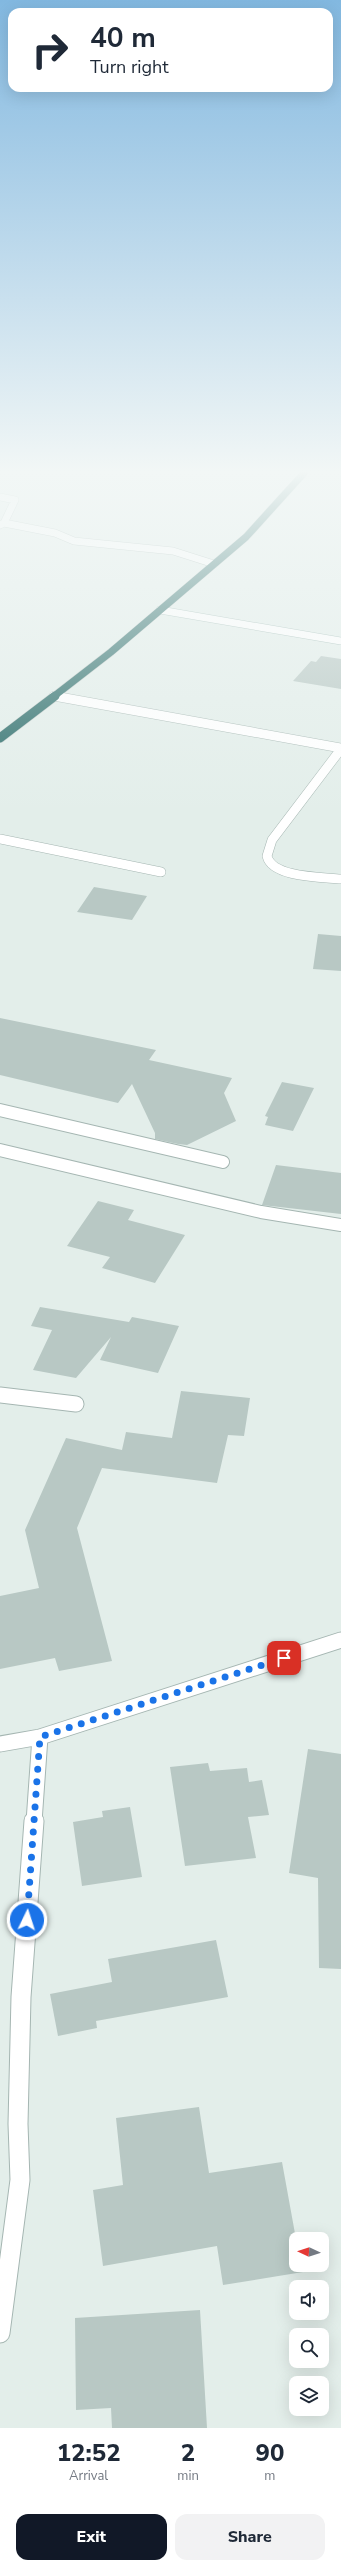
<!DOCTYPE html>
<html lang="en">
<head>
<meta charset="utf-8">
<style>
  body { margin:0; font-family:"Nunito Sans",sans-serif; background:#f2f2f3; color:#1f2937; height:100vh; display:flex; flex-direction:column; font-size:15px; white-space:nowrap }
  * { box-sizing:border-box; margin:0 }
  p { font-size:13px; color:#747a83 }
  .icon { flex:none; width:22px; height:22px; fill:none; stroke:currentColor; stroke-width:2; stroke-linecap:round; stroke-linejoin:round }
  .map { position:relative; height:2428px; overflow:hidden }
  .details { display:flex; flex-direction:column; background:#fff; flex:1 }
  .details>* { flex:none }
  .banner { position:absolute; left:8px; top:8px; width:325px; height:84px; border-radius:12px; box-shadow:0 4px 16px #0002; background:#fff; color:#1f2937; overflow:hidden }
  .needle { width:26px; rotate:274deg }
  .buttons { position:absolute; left:289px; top:2232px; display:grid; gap:8px }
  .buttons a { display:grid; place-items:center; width:40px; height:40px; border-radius:8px; background:#fff; box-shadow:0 4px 16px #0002; font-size:20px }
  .pin { position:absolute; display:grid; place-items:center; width:34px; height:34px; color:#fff; margin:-17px; border-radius:8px; box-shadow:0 2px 6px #0006 }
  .me { position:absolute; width:44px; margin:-22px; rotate:4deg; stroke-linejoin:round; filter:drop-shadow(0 0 3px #0008) }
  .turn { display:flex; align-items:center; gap:14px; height:84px; padding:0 16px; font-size:18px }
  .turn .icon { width:52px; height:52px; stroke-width:2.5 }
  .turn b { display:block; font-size:28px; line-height:34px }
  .eta { display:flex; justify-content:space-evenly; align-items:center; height:68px; text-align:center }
  .eta b { font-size:24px; font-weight:800; line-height:28px }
  .cta { display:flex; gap:8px; margin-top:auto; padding:8px 16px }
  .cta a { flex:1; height:46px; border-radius:12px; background:#111827; color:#fff; font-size:16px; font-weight:800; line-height:46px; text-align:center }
  .cta a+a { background:#f2f2f3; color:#1f2937 }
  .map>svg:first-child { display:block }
  .building { fill:#b8c8c4 }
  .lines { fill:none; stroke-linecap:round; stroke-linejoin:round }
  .street-far4-casing { stroke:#a5b6b2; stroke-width:8 }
  .street-far3-casing { stroke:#a5b6b2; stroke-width:10 }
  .street-far2-casing { stroke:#a5b6b2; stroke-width:14 }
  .street-far1-casing { stroke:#a5b6b2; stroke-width:17 }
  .street-casing { stroke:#a5b6b2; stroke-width:21 }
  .secondary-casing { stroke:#a1bab5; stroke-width:8 }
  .highway-far1-casing { stroke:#c1cac8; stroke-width:8 }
  .highway-casing { stroke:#c1cac8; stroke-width:10 }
  .street-far4 { stroke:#fff; stroke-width:7 }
  .street-far3 { stroke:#fff; stroke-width:9 }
  .street-far2 { stroke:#fff; stroke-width:12 }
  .street-far1 { stroke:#fff; stroke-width:15 }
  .street { stroke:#fff; stroke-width:19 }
  .secondary { stroke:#fff; stroke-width:7 }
  .highway-far1 { stroke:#2c6d6a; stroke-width:7 }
  .highway { stroke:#2c6d6a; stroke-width:9 }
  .route { stroke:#1a73e8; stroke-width:7; stroke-dasharray:0 12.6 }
</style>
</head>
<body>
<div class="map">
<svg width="341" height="2428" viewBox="0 0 341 2428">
  <rect width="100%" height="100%" fill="#e3eeea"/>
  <!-- building -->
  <path class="building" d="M321,656l20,3v30l-48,-8 18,-20 5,1z
    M94,887l53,9 -15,24 -55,-8z
    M318,934l23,2v35l-28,-2z
    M0,1018l156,32 -7,10 83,18 -8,15 12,28 -49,24 -9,-1 -23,-5v-6l-23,-49 -14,19 -118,-28z
    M282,1082l32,6 -21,43 -28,-6 3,-8 -3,-1z
    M276,1165l65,8v41l-79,-9z
    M98,1201l36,9 -6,10 57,15 -30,48 -53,-15 8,-11 -43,-11z
    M40,1307l89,15 3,-5 47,9 -21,47 -58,-13 11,-23 -35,41 -43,-8 19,-40 -21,-4z
    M181,1391l69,7 -6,38 -16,-1 -11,48 -115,-15 -25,60 35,133 -53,10 -4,-13 -55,11v-73l39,-8 -14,-58 41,-92 56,12 4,-18 46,6z
    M308,1749l33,5v215l-22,-1 -1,-90 -29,-5z
    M208,1763l2,8 37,-3 2,14 13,-2 7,35 -21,2 8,41 -71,8 -15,-99z
    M130,1807l12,70 -60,9 -9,-64 30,-5 -1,-6z
    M216,1940l12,57 -132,24 1,7 -39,8 -8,-42 62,-12 -4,-23z
    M199,2107l10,66 73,-11 14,77v26h5l2,7 -80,13 -6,-39 -114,20 -10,-76 30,-5 -7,-67z
    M200,2310l7,118h-95l-1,-20 -35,2 -1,-92z"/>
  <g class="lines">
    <defs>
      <path id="street-far4" d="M0,497l15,3 -11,23
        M0,525l4,-2 51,10 19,8 99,10 41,13
        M54,696l3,1"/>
      <path id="street-far3" d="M54,696l287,52
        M341,749l-69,91 -5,16c5,22 56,21 74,23
        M0,839l161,33"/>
      <path id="street-far2" d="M0,1110l223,52
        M0,1150l261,62 80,13"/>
      <path id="street-far1" d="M0,1395l76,9
        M0,1744l40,-7 301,-97
        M34,1822l6,-85"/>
      <path id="street" d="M0,2333l20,-153 -2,-56 3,-127 13,-176"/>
      <path id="secondary" d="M160,610l181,31"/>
      <path id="highway-far1" d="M53,697l58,-45 135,-115 58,-64"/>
      <path id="highway" d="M0,738l55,-42"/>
    </defs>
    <!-- street-far4 casing -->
    <use href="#street-far4" class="street-far4-casing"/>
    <!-- street-far3 casing -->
    <use href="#street-far3" class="street-far3-casing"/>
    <!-- street-far2 casing -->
    <use href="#street-far2" class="street-far2-casing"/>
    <!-- street-far1 casing -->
    <use href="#street-far1" class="street-far1-casing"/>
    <!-- street casing -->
    <use href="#street" class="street-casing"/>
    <!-- secondary casing -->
    <use href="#secondary" class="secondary-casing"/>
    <!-- highway-far1 casing -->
    <use href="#highway-far1" class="highway-far1-casing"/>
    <!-- highway casing -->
    <use href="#highway" class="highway-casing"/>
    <!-- street-far4 -->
    <use href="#street-far4" class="street-far4"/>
    <!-- street-far3 -->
    <use href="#street-far3" class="street-far3"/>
    <!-- street-far2 -->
    <use href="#street-far2" class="street-far2"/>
    <!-- street-far1 -->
    <use href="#street-far1" class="street-far1"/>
    <!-- street -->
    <use href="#street" class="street"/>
    <!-- secondary -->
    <use href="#secondary" class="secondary"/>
    <!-- highway-far1 -->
    <use href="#highway-far1" class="highway-far1"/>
    <!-- highway -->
    <use href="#highway" class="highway"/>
  </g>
  <!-- sky -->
  <linearGradient id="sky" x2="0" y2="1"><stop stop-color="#82b8e0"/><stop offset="0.58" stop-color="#f2f7f6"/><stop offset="1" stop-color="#f2f7f6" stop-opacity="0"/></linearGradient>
  <rect width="341" height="813" fill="url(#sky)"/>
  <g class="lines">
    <!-- route -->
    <path class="route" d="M27,1920l13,-183 244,-79"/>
  </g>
</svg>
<div class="buttons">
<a><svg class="needle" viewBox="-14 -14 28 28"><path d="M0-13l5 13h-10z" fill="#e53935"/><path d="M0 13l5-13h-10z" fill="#747a83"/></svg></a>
<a><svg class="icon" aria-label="sound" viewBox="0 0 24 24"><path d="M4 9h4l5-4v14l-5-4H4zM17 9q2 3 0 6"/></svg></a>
<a><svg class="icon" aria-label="search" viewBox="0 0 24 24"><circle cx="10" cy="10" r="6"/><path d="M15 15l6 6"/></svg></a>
<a><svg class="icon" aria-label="layers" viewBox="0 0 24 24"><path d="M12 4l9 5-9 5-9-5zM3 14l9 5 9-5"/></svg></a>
</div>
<div class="pin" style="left:284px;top:1658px;background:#d93025"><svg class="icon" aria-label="arrive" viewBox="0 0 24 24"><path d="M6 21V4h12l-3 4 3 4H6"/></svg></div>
<svg class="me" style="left:27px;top:1920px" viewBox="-20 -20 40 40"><circle r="17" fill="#1a73e8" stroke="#fff" stroke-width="3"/><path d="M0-11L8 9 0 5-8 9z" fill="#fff"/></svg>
<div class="banner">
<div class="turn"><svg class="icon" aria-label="right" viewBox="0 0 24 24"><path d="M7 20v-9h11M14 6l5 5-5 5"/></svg><div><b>40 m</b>Turn right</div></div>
</div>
</div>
<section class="details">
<div class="eta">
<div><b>12:52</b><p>Arrival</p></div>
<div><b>2</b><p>min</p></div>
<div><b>90</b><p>m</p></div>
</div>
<div class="cta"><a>Exit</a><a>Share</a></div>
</section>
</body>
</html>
